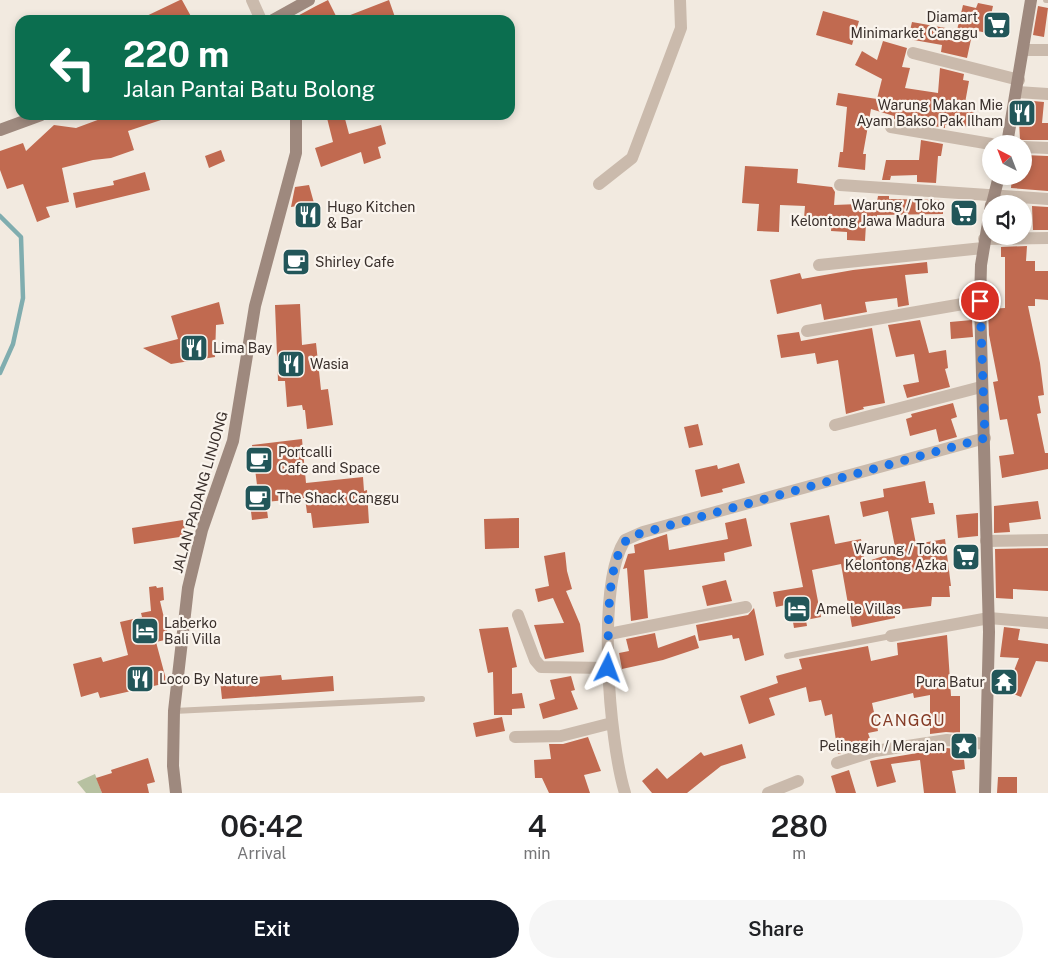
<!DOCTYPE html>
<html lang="en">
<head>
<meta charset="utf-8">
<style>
  body { margin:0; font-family:"Public Sans",sans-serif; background:#f6f6f6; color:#202124; height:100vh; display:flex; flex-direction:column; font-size:19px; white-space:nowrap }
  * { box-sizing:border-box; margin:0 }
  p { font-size:16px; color:#757577 }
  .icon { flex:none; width:28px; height:28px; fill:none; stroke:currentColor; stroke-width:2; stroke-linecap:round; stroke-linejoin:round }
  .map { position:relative; height:793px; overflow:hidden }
  .side { display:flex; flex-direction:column; background:#fff; flex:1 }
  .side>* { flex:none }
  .banner { position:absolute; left:15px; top:15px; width:500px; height:105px; border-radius:15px; box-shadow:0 2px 8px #0003; background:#0b6e4f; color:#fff; overflow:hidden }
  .needle { width:32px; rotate:318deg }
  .controls { position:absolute; left:982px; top:135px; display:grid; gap:10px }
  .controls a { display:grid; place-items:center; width:50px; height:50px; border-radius:50%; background:#fff; box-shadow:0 2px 8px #0003; font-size:25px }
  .pin { position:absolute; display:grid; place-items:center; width:42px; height:42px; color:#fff; margin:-21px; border:2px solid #fff; border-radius:50%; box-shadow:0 1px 5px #0007 }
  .me { position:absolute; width:55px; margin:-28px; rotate:3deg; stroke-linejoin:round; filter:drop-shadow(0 0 4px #0008) }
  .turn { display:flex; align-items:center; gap:18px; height:105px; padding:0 25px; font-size:22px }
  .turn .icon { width:65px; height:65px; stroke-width:2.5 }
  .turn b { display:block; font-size:35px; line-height:42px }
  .eta { display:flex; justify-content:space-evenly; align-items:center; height:85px; text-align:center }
  .eta b { font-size:30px; font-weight:600; line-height:35px }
  .primary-button { display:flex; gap:10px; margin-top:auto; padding:10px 25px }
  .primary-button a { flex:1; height:58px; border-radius:30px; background:#111827; color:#fff; font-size:20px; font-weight:600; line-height:58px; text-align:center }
  .primary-button a+a { background:#f6f6f6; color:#202124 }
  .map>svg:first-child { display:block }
  .green { fill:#b7c1a1 }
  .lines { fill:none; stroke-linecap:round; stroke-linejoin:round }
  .stream { stroke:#80adaf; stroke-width:4.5 }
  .building { fill:#c16a50 }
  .lane { stroke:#cabaac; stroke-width:6 }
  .street { stroke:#cabaac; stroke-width:12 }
  .secondary { stroke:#9e897e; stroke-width:12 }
  .route { stroke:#1a73e8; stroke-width:9; stroke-dasharray:0 16.2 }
  .labels { text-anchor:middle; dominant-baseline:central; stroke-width:4.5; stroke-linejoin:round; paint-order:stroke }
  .poi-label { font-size:14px; fill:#392f2b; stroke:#faf4ed; text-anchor:start }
  .street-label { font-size:14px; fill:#392f2b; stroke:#faf4ed }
  .quarter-label { font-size:16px; letter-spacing:1px; fill:#853c27; stroke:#faf4ed }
</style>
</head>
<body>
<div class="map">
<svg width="1048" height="793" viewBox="0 0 1048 793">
  <rect width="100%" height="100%" fill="#f2eae0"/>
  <!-- green -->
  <path class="green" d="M95,774l7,19h-16l-9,-11z"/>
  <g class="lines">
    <!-- stream -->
    <path class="stream" d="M0,216l21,21 2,61 -10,46 -13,29"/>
  </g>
  <!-- building -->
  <path class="building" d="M180,0h2l11,20h-55z
    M328,0l10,20h-48l26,-14z
    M389,0l7,20h-56v-1z
    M978,3l15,3 -6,27 -14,-3 -6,28 -26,-6 1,-7 -34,-6 4,-17 45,8 6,-25 13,3z
    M1038,6l10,2 -4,29 -11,-2z
    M823,11l36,10 -7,24 -36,-10z
    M883,41l24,7 -5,19 8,1 -5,20 33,5 2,-25 24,6 -1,6 6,1 -4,22 10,1 -4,23 -22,-3 -4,1v3l-51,-9v-3l-23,-7 -8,45h3l-1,16 -27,-3 2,-15h3l4,-45 -11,-2 2,-12 39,6 5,-20 -27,-14 7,-14 15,9z
    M1022,100l22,2 -2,21h6v17h-28l-1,-19z
    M111,115h58l1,2 -42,14 6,19 -23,8 -18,2 -31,8 7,34 -23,5 4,10 -13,5 -14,-38 -16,5 -7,-19v-19l23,-8 3,8 28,-26 22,3z
    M338,115h6l5,19 32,-9 5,19 -8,3 3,11 -17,6 -3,-12 -40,15 -6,-19 18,-6 -6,-24z
    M921,140l22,4 -2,12h-3l-2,27 -19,-1v-7l-30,1h4l-1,4h-8l4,-20h33z
    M221,150l4,11 -16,7 -4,-12z
    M1024,155l24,1v35l-37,-3 1,-12h12z
    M745,166l53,3 -1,14 35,4 3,5 -1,13 25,-1 17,3 2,-11h11v3l54,1v14l-66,1v9h-11l-1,17 -18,-1v-8l-16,-1 1,-12 -28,-1 1,-12 -25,-1 -1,27 -22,-1 2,-27 -17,-1z
    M145,172l5,18 -74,18 -3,-15 41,-8 -1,-4z
    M309,185l10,36 -16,5 -6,-20 -6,1 4,-20z
    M1032,206l16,1v23h-15z
    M1027,246l-1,15h9v10h13v29l-13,-1v7h-7l12,57 4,32 -6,1 3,17 -4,1 8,39h3v16l-46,9 -3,-22 15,-2 -7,-35 -7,1 -7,-38 5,-1 -9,-46 -1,-26 17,-1v-51h-4v-10z
    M927,262l1,11 -23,2 4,30 -11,2 -1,-9 -32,4 2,10 -43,8 -3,-16 -44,10 -7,-34 30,-7 2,6 51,-9z
    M219,302l5,22 -8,1 -1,32 -44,7 -28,-16 35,-9 -7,-23z
    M300,304l2,41 14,-2 5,47 7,-1 5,36 -26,4 -2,-19h-2l-1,-5 -15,2 -2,-26h-7l-3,-76z
    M920,320l9,33 17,-3 2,18 -3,1 5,18 -43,11 -4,-13 16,-3 -5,-28 -18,3 -8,-32z
    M972,320l1,17 -22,2 -1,-17z
    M872,328l13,75 -22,4 1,2 -18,5 -8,-54 -21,4 -2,-11 -34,5 -4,-23 22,-3 2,9z
    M953,403l4,14 -6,2 6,18 -18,5 -3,-13 -26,7 -4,-17 6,-2 -1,-3z
    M698,424l5,21 -14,3 -5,-21z
    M302,439l4,44 57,-6 1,14 3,-1 2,33 -56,5 -2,-15h-4l-2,-15 -39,4 2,16 -16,2 -4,-34 9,-1 -5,-40z
    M739,463l6,20 -23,6 1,3 -22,5 -6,-27 22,-5 1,4z
    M925,481l4,22h4l2,11 -24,4 5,26 29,-5 6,47h-2l1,11h-18l-1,9 -37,4 1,8 -43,9 -11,-63 -29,6 9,47 -15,3 1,6 -13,2 -4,-24 -14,3 -3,-15 30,-5 -13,-64 39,-8 6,29 26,-5 4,23 31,-10 -8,-41 -25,6 -3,-15 24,-5 -1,-8z
    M1038,501l3,18 -32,4 1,9 -16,1v-27z
    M978,513v23l-20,2 -2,-23z
    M519,518v30l-34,1 -1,-30z
    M746,518l6,28 -28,7 1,8 -81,9 4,48 -17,3 -4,-53 -4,1 5,-15 7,-1 -1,-8 33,-11 2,16 59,-11 -3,-16z
    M183,520l3,16 -52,8 -2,-16z
    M1048,548v43l-35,-2v10l-17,-1 -1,-49z
    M565,552l2,19 5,18 -6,2 14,33 4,28 -39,7 -11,-34 30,-2 -11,-25 -15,4 -3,-13 14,-3 -5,-30z
    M726,580l6,21 -25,5 -5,-20z
    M156,586l1,2 6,-1 1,13 -4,1 9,38 -13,3 11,41 -67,15 -2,-6 -17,5 -8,-33 28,-7 2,5 25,-7 -8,-33 22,-5 -1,-4 10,-2 -2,-24z
    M754,608l10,47 -19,6 -6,-23 -6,1 -1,-4 -33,6 -3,-16 52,-10z
    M508,627l9,40 -5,1v26l10,-1 3,15 -13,1v6h-18l-1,-43 -5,1 -9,-44z
    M1004,627l16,2 -2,11 30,4v18l-12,-1 -15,36 -15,-6 13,-33 -19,-1z
    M655,633l3,15 37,-13 4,13 -36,12 -41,9 -3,-16 10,-2 -3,-12z
    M947,635l4,61h9v37l-14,-1 -16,2v-39l-16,3 -1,-5 -41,10 6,28 -10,2 4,11 -34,10 -6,-40 -7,2 -4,-16 -12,2 -3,-15 -37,11 6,17 -26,9 -9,-28 38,-13 -2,-7 26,-7 -3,-10 69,-13 3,15 27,-6 -1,-12z
    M281,675l1,5 51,-4 1,15 -112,8 -2,-19z
    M571,676l4,14 -4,1 7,18 -35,10 -4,-15 16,-5 -5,-19z
    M502,717l3,14 -29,6 -3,-14z
    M588,737l13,34 -17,4 6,18h-41l-7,-15h-7l-1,-18 17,-1 -2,-15h14z
    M742,744l4,14 -25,8 -34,27h-35l-10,-12 15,-13 10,11 34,-27 3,4z
    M947,748l16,2 2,19 -13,2 4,22h-32l-4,-33 -29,4 5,18 -19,5 -7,-26z
    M148,758l7,24 -8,2 2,9h-47l-6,-15 16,-5 -1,-3z
    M849,770l7,23h-20l-5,-17z
    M998,777h19v16h-20z"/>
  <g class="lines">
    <!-- lane -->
    <path class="lane" d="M1046,0h2
      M787,656l104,-20
      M174,711l248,-12"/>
    <!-- street -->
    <path class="street" d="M252,0l9,20
      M1024,50h24
      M913,53l106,27
      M1017,92l31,2
      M891,127l100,17
      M1024,147l24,1
      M599,184l33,-26 49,-130 -1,-28
      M840,185l208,14
      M984,239l64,-1
      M819,265l164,-17
      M807,331l173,-30
      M835,425l146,-38
      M986,541l62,-1
      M518,615l17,45 6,7 67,1
      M609,634l137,-27
      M891,636l98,-18 59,5
      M515,737l46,-1 51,-13
      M837,763l38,-12 72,-11 39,4
      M625,793c-16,-52 -29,-208 0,-253l18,-8 342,-94
      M768,793l30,-12"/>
    <!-- secondary -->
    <path class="secondary" d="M273,20l36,-20
      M0,130l41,-15
      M1007,144l24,-144
      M992,204l7,-28
      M176,793l-3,-27 1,-55 14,-123 14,-58 31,-89 22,-135 41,-153v-38
      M985,793l4,-161 -9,-331 1,-36 10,-60"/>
  </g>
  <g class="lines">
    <!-- route -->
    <path class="route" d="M608,668c1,-33 -4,-112 23,-132l354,-98 -5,-137"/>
  </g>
  <!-- icons -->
  <defs>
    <symbol id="supermarket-square" viewBox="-11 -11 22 22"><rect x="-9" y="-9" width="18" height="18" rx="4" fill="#225659" stroke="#faf4ed"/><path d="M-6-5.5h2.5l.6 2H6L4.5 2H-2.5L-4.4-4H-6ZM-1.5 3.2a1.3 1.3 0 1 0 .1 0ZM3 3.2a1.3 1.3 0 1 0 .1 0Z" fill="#fff"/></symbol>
    <symbol id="restaurant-square" viewBox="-11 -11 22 22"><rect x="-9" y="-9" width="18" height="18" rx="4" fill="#225659" stroke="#faf4ed"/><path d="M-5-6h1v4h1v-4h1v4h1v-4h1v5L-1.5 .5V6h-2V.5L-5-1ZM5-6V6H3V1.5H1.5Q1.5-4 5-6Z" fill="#fff"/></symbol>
    <symbol id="cafe-square" viewBox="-11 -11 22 22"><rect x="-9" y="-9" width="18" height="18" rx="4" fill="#225659" stroke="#faf4ed"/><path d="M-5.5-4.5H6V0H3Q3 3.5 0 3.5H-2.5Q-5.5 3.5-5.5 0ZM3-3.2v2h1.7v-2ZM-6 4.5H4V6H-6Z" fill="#fff"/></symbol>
    <symbol id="hotel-square" viewBox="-11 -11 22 22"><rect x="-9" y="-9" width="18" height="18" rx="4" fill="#225659" stroke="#faf4ed"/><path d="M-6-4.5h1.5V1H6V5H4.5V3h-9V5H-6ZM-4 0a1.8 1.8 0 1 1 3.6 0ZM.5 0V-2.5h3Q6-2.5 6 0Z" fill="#fff"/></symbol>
    <symbol id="temple-square" viewBox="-11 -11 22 22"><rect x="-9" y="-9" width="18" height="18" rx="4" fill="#225659" stroke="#faf4ed"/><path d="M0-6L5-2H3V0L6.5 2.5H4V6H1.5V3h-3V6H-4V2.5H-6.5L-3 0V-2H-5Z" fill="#fff"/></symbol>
    <symbol id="sight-square" viewBox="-11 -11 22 22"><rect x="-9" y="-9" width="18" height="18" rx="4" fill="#225659" stroke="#faf4ed"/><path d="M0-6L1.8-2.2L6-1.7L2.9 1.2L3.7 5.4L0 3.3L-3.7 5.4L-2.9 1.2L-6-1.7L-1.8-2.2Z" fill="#fff"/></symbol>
  </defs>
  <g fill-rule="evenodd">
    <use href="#supermarket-square" x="981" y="9" width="32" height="32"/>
    <use href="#restaurant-square" x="1006" y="97" width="32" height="32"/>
    <use href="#supermarket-square" x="948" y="197" width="32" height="32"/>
    <use href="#restaurant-square" x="292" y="199" width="32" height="32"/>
    <use href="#cafe-square" x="280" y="246" width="32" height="32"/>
    <use href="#restaurant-square" x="178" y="332" width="32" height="32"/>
    <use href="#restaurant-square" x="275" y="348" width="32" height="32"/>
    <use href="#cafe-square" x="243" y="444" width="32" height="32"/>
    <use href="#cafe-square" x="242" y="482" width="32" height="32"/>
    <use href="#supermarket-square" x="950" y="541" width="32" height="32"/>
    <use href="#hotel-square" x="781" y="593" width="32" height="32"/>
    <use href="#hotel-square" x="129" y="615" width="32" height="32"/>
    <use href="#restaurant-square" x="124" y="663" width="32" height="32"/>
    <use href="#temple-square" x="988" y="666" width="32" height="32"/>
    <use href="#sight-square" x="948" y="730" width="32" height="32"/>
  </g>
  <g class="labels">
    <!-- poi labels -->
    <g class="poi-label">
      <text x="978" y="17" text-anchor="end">Diamart<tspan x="978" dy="16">Minimarket Canggu</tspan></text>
      <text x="1003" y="105" text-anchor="end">Warung Makan Mie<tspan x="1003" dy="16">Ayam Bakso Pak Ilham</tspan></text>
      <text x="945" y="205" text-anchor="end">Warung / Toko<tspan x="945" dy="16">Kelontong Jawa Madura</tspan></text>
      <text x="327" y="207">Hugo Kitchen<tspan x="327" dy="16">&amp; Bar</tspan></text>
      <text x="315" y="262">Shirley Cafe</text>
      <text x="213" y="348">Lima Bay</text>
      <text x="310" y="364">Wasia</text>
      <text x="278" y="452">Portcalli<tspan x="278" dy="16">Cafe and Space</tspan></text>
      <text x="277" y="498">The Shack Canggu</text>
      <text x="947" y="549" text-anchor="end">Warung / Toko<tspan x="947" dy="16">Kelontong Azka</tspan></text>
      <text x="816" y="609">Amelle Villas</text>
      <text x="164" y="623">Laberko<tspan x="164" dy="16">Bali Villa</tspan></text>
      <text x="159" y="679">Loco By Nature</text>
      <text x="985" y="682" text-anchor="end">Pura Batur</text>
      <text x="945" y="746" text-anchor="end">Pelinggih / Merajan</text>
    </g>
    <!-- street labels -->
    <g class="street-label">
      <text transform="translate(200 492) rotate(-74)">JALAN PADANG LINJONG</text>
    </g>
    <!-- quarter labels -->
    <g class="quarter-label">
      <text x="908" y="720">CANGGU</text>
    </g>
  </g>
</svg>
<div class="controls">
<a><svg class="needle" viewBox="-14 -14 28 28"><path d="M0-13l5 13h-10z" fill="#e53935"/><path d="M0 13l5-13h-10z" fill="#757577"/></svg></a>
<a><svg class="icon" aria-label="sound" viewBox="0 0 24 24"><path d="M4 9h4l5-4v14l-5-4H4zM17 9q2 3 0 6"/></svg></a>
</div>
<div class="pin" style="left:980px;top:301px;background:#d93025"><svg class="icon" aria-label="arrive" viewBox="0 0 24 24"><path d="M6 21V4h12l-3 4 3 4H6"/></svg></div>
<svg class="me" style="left:608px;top:668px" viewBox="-20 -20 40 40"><path d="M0-17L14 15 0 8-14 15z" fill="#1a73e8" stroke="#fff" stroke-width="4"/></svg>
<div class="banner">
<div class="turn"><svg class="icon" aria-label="left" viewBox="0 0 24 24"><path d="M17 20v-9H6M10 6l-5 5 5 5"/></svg><div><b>220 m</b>Jalan Pantai Batu Bolong</div></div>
</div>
</div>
<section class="side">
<div class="eta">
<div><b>06:42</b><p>Arrival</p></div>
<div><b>4</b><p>min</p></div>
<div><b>280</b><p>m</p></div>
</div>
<div class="primary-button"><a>Exit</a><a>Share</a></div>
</section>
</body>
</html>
